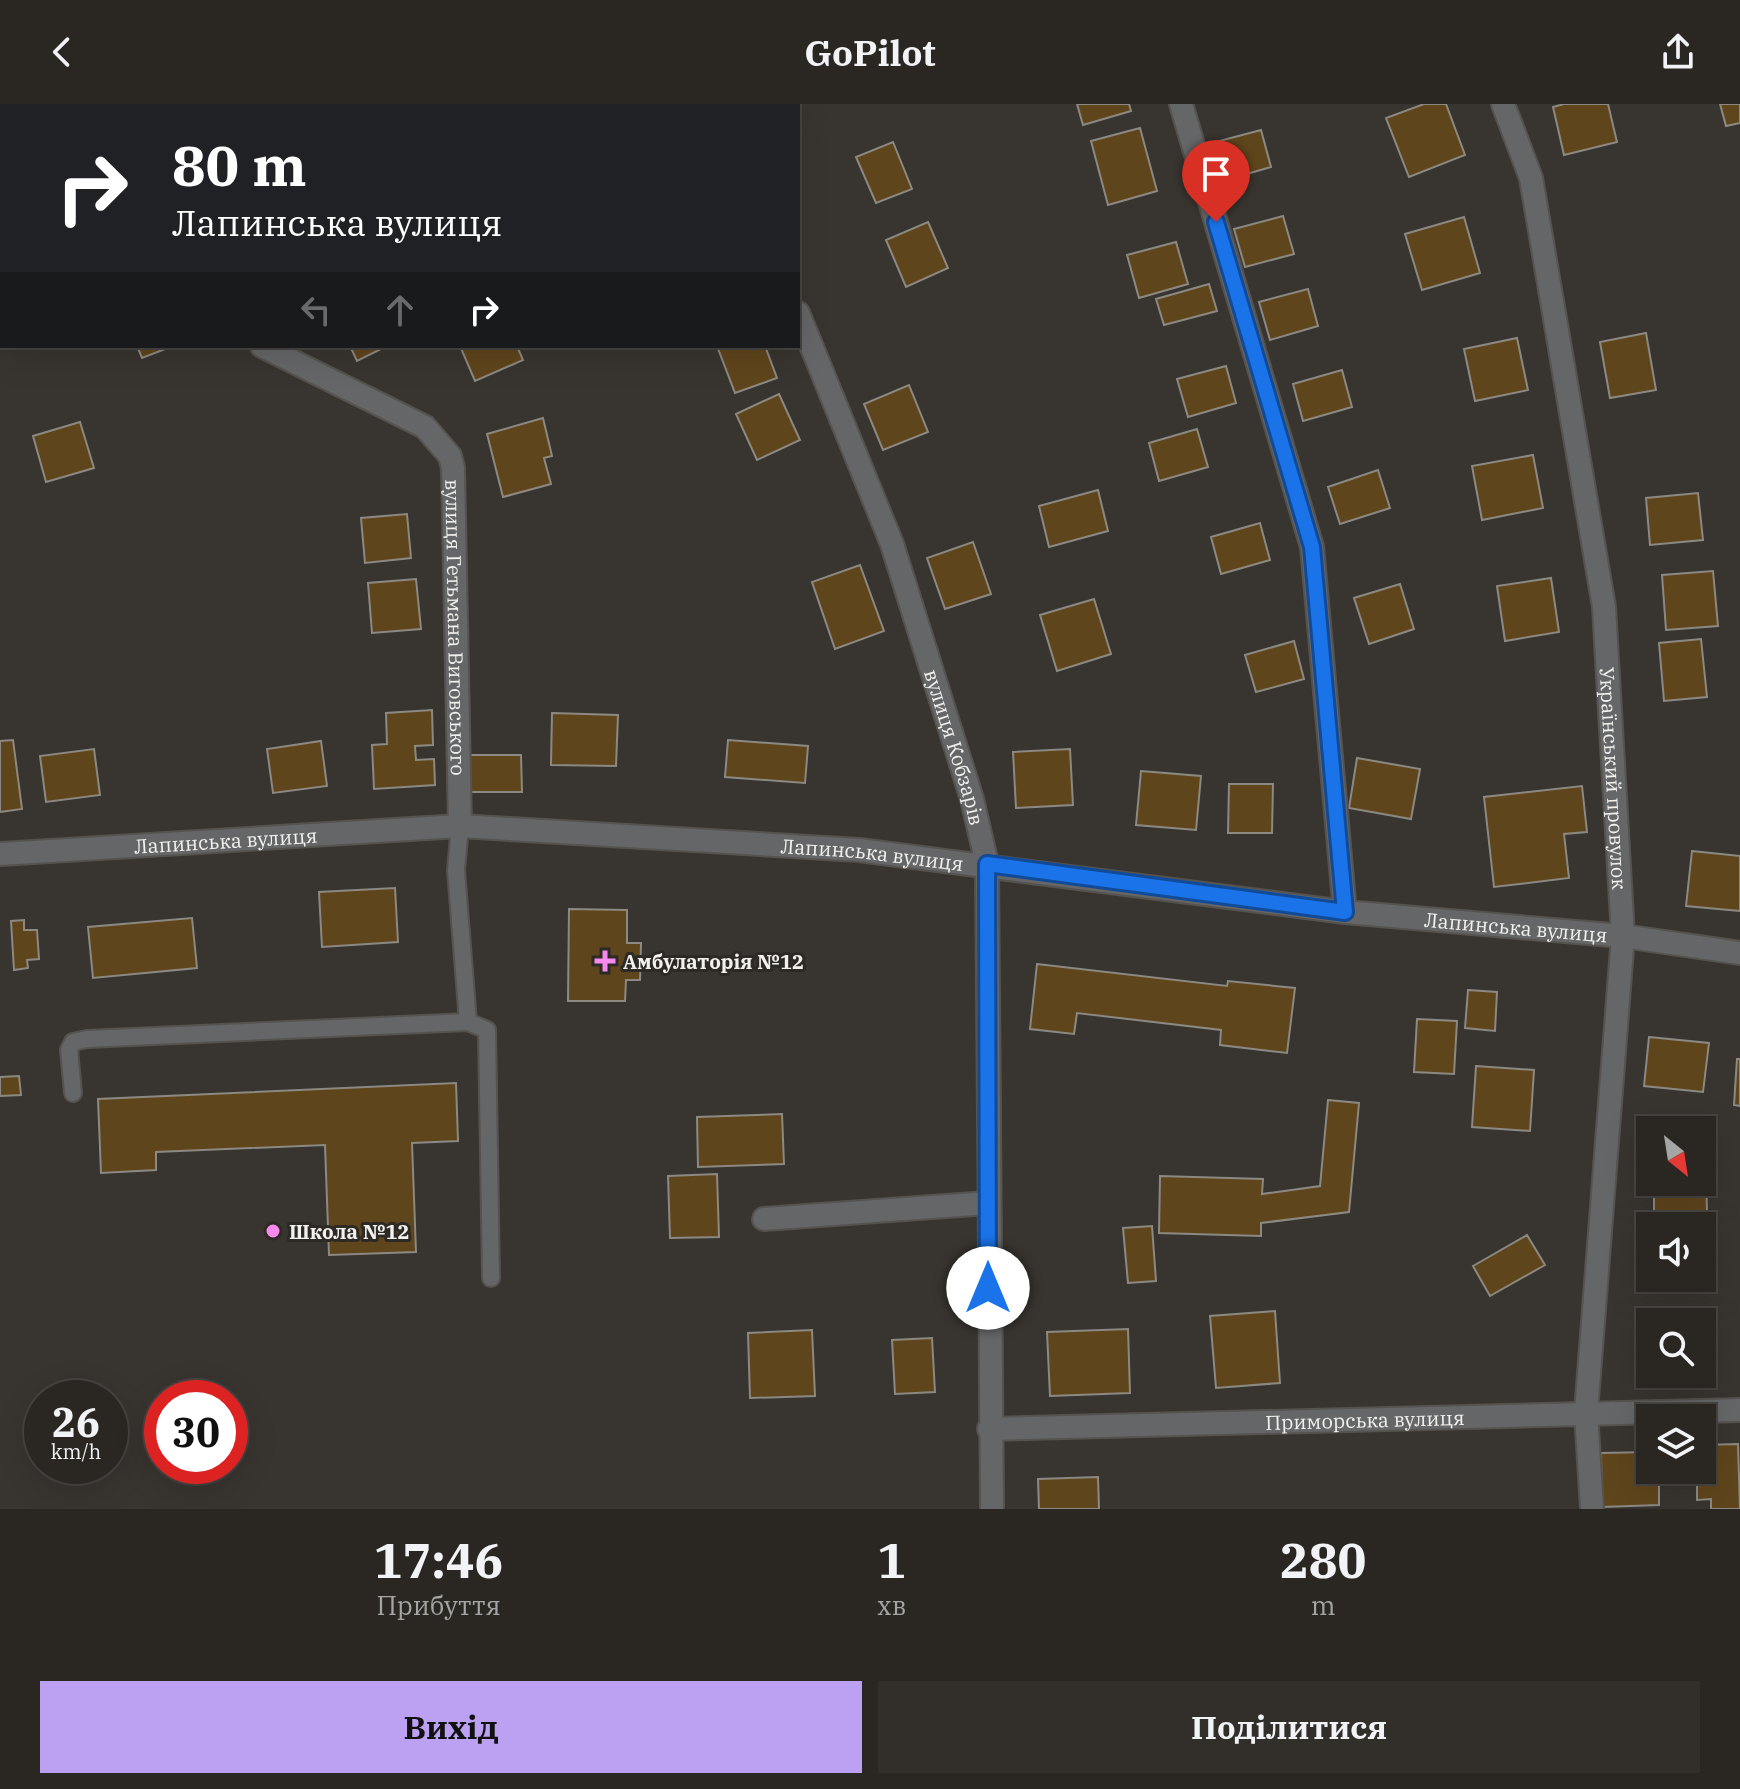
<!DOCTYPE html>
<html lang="uk">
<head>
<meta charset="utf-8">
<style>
  body { margin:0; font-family:"IBM Plex Serif",serif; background:#322f2b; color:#f1f3f6; height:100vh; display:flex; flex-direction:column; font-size:30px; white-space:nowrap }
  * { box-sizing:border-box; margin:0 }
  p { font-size:26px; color:#a5a5a6 }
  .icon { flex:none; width:44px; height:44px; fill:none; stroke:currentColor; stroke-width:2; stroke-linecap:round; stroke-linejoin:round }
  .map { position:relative; height:1405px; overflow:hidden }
  .details { display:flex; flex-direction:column; background:#2a2723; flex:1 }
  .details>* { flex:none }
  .guide { position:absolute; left:0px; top:0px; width:800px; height:244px; box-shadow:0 8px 32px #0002,0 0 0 2px #464441; background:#202124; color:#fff; overflow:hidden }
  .needle { width:52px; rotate:150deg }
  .controls { position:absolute; left:1636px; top:1012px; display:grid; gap:16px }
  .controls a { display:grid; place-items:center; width:80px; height:80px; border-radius:0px; background:#2a2723; box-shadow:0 8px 32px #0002,0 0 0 2px #464441; font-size:40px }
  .speed { position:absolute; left:24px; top:1276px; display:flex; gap:16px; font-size:40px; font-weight:700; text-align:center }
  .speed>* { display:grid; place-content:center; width:104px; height:104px; border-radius:50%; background:#2a2723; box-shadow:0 8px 32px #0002,0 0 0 2px #464441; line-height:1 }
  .speed small { font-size:20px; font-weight:400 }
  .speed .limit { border:12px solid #d22; background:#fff; color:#111 }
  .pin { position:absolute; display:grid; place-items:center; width:68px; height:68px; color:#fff; margin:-82px -34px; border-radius:50% 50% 50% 0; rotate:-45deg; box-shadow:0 0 8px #0007 }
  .pin .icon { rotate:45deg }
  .me { position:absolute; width:88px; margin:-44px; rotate:0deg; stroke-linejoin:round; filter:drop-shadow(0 0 6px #0008) }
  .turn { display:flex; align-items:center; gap:28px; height:168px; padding:0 40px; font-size:36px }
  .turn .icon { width:104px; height:104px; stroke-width:2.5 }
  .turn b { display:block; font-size:56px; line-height:68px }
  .lanes { display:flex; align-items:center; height:76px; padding:0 40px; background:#0003; justify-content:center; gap:40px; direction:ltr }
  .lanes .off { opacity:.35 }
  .eta { display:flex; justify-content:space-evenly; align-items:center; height:136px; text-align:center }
  .eta b { font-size:48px; font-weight:700; line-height:56px }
  .primary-button { display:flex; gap:16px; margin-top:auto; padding:16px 40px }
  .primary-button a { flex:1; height:92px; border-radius:0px; background:#bca0f2; color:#111; font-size:32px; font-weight:700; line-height:92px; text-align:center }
  .primary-button a+a { background:#322f2b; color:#f1f3f6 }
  header { display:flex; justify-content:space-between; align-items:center; height:104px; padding:0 40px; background:#2a2723; font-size:36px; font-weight:700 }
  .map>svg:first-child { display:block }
  .building { fill:#5f451c; stroke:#8c8882; stroke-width:2 }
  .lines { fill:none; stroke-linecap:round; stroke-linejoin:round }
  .service-casing { stroke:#56524e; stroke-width:20 }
  .minor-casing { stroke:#56524e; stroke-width:26 }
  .service { stroke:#646668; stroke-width:16 }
  .minor { stroke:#646668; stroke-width:22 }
  .route-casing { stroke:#114b97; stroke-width:20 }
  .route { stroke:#1a73e8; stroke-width:14 }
  .poi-dot { fill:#f788ec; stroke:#2d2a25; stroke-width:3 }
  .labels { text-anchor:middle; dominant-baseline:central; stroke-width:6; stroke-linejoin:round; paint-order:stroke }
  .street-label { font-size:20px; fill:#f3f1ee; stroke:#2d2a25 }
  .poi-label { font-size:20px; font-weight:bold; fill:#f3f1ee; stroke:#2d2a25; text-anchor:start }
</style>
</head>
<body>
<header><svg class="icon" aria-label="back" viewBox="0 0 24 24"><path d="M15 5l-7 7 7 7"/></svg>GoPilot<svg class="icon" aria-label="share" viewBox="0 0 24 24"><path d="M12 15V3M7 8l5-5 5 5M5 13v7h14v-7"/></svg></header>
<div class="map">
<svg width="1740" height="1405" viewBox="0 0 1740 1405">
  <rect width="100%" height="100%" fill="#38342f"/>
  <!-- building -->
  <path class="building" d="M19,0h51l1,2h-51z
    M151,0h59l1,2h-59z
    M421,0h47v2h-46z
    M1077,0h52l2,7 -48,14z
    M1424,0h22l19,51 -56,22 -23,-59z
    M1564,0h44l9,38 -53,13 -11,-48z
    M1720,0h20v19l-14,3z
    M1140,24l17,63 -49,14 -17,-64z
    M1261,26l10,37 -48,14 -11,-38z
    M893,38l19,47 -36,14 -20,-46z
    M1283,112l11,38 -49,13 -11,-38z
    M1464,113l16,56 -58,17 -17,-56z
    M928,118l20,46 -42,19 -20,-47z
    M1176,138l12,42 -49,14 -12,-43z
    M1209,180l8,27 -53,14 -8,-26z
    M1308,185l10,37 -48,14 -11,-38z
    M1646,229l10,57 -46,8 -10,-56z
    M1517,234l11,52 -53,11 -11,-52z
    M137,242h36l-31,12z
    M350,242h37l-30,15z
    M460,242h57l6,14 -48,21z
    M717,242h48l12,32 -42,15z
    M1226,262l10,37 -48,14 -11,-38z
    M1342,266l10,37 -49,14 -10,-37z
    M909,281l19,47 -45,18 -19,-46z
    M779,290l21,46 -43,20 -21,-46z
    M543,314l9,38 -8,2 7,26 -48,13 -16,-63z
    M80,318l14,46 -48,14 -13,-46z
    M1197,325l11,38 -49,14 -10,-38z
    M1533,351l10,53 -61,12 -10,-54z
    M1378,366l12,38 -50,16 -12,-37z
    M1098,386l10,41 -59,16 -10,-41z
    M1698,389l5,47 -53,5 -4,-47z
    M407,410l4,44 -46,5 -4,-45z
    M1260,419l10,37 -49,14 -10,-37z
    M973,438l18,52 -46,15 -18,-51z
    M860,461l24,66 -49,18 -23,-67z
    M1713,467l5,55 -52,4 -4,-55z
    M1551,474l8,54 -54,9 -8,-55z
    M416,475l5,50 -49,4 -4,-50z
    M1400,480l14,45 -45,15 -15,-46z
    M1094,495l17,55 -54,17 -17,-56z
    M1701,535l6,58 -43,4 -5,-58z
    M1294,537l10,38 -48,13 -11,-37z
    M432,606l1,35 -18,1 1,14 18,-1 1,26 -61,4 -2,-44 15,-1 -1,-31z
    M552,609l66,2 -2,51 -65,-1z
    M13,636l9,69 -22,3v-71z
    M728,636l80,6 -3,37 -80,-6z
    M321,637l6,45 -54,7 -6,-44z
    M94,645l6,46 -54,7 -6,-46z
    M1070,645l3,56 -57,3 -3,-56z
    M469,651h52l1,37h-53z
    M1357,654l63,11 -9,50 -62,-11z
    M1141,667l60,5 -5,54 -60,-5z
    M1229,680h44l-1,49h-44z
    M1582,682l5,46 -23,2 5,44 -75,9 -10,-90z
    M1692,747l48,5v55l-54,-5z
    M395,784l3,54 -76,5 -3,-55z
    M569,805l58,1v33h14l-1,37h-14l-1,21h-57z
    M192,814l5,50 -104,10 -5,-51z
    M24,816v10h13l2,29 -12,1 1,8 -14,2 -3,-49z
    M1037,860l190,22 1,-5 67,7 -8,65 -67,-8 1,-15 -144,-17 -3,21 -44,-5z
    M1468,886l29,2 -2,39 -30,-3z
    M1417,915l40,2 -3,53 -40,-2z
    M1649,933l60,6 -6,49 -59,-6z
    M1737,955h3v47l-6,-1z
    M1476,962l58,4 -4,61 -58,-4z
    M19,972l2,19 -21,1v-19z
    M456,979l2,58 -46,2 4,109 -87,3 -4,-110 -169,7v18l-55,3 -3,-74z
    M1328,996l31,3 -10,109 -88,11v13l-102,-3 1,-57 103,3 -1,15 58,-8z
    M782,1010l2,50 -86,3 -1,-50z
    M717,1070l2,63 -49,1 -2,-62z
    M1706,1077l2,59h-6v-14h-48v-43z
    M1152,1122l4,55 -28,2 -5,-55z
    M1527,1131l18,30 -55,31 -17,-30z
    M1275,1207l5,72 -64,5 -6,-72z
    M1702,1221h10l3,59 -57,3 -1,-13h45z
    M1128,1225l2,64 -80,3 -3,-64z
    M812,1226l3,66 -65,2 -2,-65z
    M932,1234l3,54 -40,2 -3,-54z
    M1738,1340l2,65h-29v-10l-14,1v-30h5v-25z
    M1650,1348v18h22l-13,2v33l-57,2 -1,-54z
    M1098,1373l1,32h-60l-1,-30z"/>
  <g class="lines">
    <defs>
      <path id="service" d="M460,722l-4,44 12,152 19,8 4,248
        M73,989l-4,-43 4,-8 14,-3 381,-17"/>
      <g id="minor">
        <path d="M109,0l1,2"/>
        <path d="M713,0l1,2"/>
        <path d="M1181,0l131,443 33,365"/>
        <path id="s1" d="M1503,0l28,74 73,429 19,329 -37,476 6,97"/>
        <path id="s2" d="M798,209l94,231 80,255 15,65 5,645"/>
        <path id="s3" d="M262,242l163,81 25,29 3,12 7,358"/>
        <path id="s4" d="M0,750l460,-28 399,24 486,62 278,24 117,17"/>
        <path d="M764,1115l224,-16"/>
        <path id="s5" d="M989,1325l751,-19"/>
      </g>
    </defs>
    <!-- service casing -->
    <use href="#service" class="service-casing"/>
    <!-- minor casing -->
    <use href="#minor" class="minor-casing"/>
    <!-- service -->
    <use href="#service" class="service"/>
    <!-- minor -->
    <use href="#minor" class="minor"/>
  </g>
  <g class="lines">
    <defs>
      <path id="route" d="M988,1184l-1,-424 358,48 -33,-365 -96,-325"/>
    </defs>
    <!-- route casing -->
    <use href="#route" class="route-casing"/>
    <!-- route -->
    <use href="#route" class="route"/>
  </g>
  <!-- markers -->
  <g class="poi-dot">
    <path d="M601 845h8v8h8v8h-8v8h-8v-8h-8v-8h8z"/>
    <circle cx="273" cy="1127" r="8"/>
  </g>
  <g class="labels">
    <!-- street labels -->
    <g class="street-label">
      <text stroke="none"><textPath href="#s3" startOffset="392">вулиця Гетьмана Виговського</textPath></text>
      <text stroke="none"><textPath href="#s2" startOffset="462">вулиця Кобзарів</textPath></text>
      <text stroke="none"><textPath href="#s1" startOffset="686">Український провулок</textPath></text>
      <text stroke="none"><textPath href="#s4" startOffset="226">Лапинська вулиця</textPath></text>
      <text stroke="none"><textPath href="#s4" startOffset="874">Лапинська вулиця</textPath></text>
      <text stroke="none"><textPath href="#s4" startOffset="1522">Лапинська вулиця</textPath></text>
      <text stroke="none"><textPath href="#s5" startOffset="376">Приморська вулиця</textPath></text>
    </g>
    <!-- poi labels -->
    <g class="poi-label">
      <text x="623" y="857">Амбулаторія №12</text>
      <text x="289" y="1127">Школа №12</text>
    </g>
  </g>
</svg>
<div class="controls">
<a><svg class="needle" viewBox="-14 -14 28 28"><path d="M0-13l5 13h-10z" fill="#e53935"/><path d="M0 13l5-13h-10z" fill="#a5a5a6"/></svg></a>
<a><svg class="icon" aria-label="sound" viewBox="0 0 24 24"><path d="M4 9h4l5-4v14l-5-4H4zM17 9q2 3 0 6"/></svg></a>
<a><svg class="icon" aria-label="search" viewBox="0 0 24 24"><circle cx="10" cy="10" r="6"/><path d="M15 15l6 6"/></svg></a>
<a><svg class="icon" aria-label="layers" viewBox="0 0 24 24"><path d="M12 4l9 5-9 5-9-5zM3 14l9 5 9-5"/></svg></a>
</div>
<div class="speed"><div>26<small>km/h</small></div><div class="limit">30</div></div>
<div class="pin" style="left:1216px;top:118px;background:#d93025"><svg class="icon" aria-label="arrive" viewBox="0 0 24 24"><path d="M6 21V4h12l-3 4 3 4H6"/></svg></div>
<svg class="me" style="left:988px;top:1184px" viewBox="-20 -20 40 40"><circle r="19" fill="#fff"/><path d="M0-13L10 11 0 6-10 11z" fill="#1a73e8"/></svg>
<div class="guide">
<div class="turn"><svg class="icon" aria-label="right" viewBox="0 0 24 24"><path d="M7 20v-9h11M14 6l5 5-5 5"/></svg><div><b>80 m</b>Лапинська вулиця</div></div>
<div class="lanes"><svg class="icon off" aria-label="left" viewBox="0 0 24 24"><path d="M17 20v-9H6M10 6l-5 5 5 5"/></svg><svg class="icon off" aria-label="ahead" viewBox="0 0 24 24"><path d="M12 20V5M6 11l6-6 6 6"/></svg><svg class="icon" aria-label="right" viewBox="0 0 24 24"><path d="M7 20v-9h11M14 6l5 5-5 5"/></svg></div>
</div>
</div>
<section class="details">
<div class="eta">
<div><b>17:46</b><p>Прибуття</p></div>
<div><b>1</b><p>хв</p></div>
<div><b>280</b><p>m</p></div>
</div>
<div class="primary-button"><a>Вихід</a><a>Поділитися</a></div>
</section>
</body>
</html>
